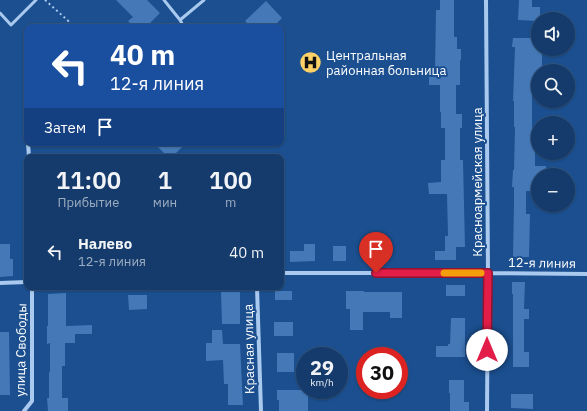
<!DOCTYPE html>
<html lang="ru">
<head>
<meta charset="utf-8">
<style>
  body { margin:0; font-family:"IBM Plex Sans",sans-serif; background:#1d4271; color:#f1f3f6; height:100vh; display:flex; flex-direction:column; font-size:15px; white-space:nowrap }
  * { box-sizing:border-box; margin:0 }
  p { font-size:13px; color:#9dadc1 }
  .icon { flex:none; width:22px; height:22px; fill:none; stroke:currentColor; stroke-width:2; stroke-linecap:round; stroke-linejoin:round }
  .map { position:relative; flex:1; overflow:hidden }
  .drawer { position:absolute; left:24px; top:154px; width:260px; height:136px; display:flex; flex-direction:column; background:#143b6b; border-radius:8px; box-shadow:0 1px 3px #0004,0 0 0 1px #33557e }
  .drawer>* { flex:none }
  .top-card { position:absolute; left:24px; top:24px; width:260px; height:122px; border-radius:8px; box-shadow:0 1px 3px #0004,0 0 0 1px #33557e; background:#1a4fa0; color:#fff; overflow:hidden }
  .buttons { position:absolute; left:531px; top:12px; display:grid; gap:8px }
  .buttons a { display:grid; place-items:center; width:44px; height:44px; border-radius:50%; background:#143b6b; box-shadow:0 1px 3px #0004,0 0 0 1px #33557e; font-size:20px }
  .speed { position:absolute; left:296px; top:347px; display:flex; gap:8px; font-size:20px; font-weight:700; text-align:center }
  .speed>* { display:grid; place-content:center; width:52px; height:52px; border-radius:50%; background:#143b6b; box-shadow:0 1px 3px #0004,0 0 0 1px #33557e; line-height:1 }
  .speed small { font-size:10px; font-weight:400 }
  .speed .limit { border:6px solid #d22; background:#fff; color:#111 }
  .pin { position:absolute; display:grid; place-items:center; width:34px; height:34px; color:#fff; margin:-41px -17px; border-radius:50% 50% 50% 0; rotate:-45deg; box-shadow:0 0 4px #0007 }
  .pin .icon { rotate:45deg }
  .me { position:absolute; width:44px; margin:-22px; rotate:0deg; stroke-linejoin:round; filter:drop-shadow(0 0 3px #0008) }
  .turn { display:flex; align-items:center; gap:14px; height:84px; padding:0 20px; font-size:18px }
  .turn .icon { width:52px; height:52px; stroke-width:2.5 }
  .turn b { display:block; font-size:28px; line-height:34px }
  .then { display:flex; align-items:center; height:38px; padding:0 20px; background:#0003; gap:8px; font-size:15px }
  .eta { display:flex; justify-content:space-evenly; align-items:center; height:68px; text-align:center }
  .eta b { font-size:24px; font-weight:600; line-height:28px }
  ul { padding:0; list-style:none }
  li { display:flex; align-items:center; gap:12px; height:60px; padding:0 20px }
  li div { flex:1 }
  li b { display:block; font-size:15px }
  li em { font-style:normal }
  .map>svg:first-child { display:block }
  .building { fill:#4478b7 }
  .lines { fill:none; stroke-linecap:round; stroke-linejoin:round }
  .path { stroke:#a9c9ee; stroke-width:2; stroke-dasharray:2 3; stroke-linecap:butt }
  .service { stroke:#a9c9ee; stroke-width:3 }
  .minor { stroke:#a9c9ee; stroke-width:4 }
  .route-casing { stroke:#92132f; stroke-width:10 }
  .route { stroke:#e11d48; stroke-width:7 }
  .slow { stroke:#f59e0b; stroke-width:7 }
  .labels { text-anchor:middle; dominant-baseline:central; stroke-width:4; stroke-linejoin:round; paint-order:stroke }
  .poi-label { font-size:13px; fill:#fff; stroke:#1b4f8f; text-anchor:start }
  .street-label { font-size:13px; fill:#fff; stroke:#1b4f8f }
</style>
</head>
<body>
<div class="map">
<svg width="587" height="411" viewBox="0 0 587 411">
  <rect width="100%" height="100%" fill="#1b4f8f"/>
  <!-- building -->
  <path class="building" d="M116,0h31l13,13 -14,14h-12l-6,-6 5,-4z
    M440,0h14v37h3v12h4v11h-1v25h-4v29h6v14h-2v32h3l2,87h-9v13h-21v-9h10v-15h3l-1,-42h-18l-1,-11 13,-1v-22h4v-32h-4v-16h-1v-27h-11v-14h6l1,-61h4z
    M519,0h13v7h8v12h-2v2l-20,-1z
    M266,1l16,17 -9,9h-22l-6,-6z
    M513,38h25v11h4v20h-4v15h-6v60h3v22h11v9h-8v16h-12v23h4l-1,43h-16l1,-54v-16h-2l1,-17h1l1,-43h-1v-26h-1l2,-54h-3z
    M154,143h32l-14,14h-4z
    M0,244h10v15h3v17l-13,1z
    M304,244h11v17l-25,1v-11h14z
    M333,246h13v15h-13z
    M512,282h13l-1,27h5v10h-5v33h5v15h-16v-73h-1z
    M446,285h19v11h-19z
    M275,291h17v9h-17z
    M346,291h18v1h38v26h-12v-6h-27v18h-13v-21h-4z
    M221,292h19v32h-18z
    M66,293v33l26,-1v9h-17v9h-10v23h-3v32h6v13h-20l-1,-13h2v-26h1v-29l-3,1v-18h1v-32z
    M128,295h19v14l-18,1z
    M451,318h14v39h-29v-11h12v-2h2z
    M274,322h19v14h-19z
    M212,330h10l1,14h17l3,61h-15v-21h-4l-1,-24 -17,1v-18h6z
    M0,332h9l1,63h-10z
    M277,353h17v19h-17z
    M449,380h15v22h5v9h-19v-18h-1z
    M277,390h31v21h-29v-11h-2z
    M511,394h22v15l-22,-1z"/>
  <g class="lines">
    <!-- path -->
    <path class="path" d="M45,0l30,27"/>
    <!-- service -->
    <path class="service" d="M164,0l16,20 24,-20
      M0,13l11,12 25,-25
      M180,20l4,7"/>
    <!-- minor -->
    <path class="minor" d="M486,0l2,273 -1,138
      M28,143l1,14
      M281,273h207l99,1
      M0,283l27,-1
      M257,287l4,124
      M24,411l8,-10v-114"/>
  </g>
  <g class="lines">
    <defs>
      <path id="route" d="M376,273h112l-1,77"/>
    </defs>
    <!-- route casing -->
    <use href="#route" class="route-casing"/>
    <!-- route -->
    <use href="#route" class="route"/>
    <!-- slow -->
    <path class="slow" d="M444,273h37"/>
  </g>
  <!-- icons -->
  <defs>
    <symbol id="hospital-disc" viewBox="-11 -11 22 22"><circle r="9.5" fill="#ffd166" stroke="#1b4f8f"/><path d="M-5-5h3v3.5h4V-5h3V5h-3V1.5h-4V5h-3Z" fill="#111"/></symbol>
  </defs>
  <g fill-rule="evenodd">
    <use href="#hospital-disc" x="298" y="50" width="25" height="25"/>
  </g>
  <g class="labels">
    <!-- poi labels -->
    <g class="poi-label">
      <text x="326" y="55">Центральная<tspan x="326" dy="15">районная больница</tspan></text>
    </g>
    <!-- street labels -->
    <g class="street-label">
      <text transform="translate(477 182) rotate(-90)">Красноармейская улица</text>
      <text transform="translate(542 263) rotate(1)">12-я линия</text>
      <text transform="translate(249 349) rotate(-91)">Красная улица</text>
      <text transform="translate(21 350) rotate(-89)">улица Свободы</text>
    </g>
  </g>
</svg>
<div class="buttons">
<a><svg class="icon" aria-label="sound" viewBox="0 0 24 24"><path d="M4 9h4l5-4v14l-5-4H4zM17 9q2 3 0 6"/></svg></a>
<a><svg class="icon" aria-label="search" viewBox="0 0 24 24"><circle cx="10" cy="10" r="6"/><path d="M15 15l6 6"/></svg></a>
<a>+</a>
<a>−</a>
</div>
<div class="speed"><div>29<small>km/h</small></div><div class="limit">30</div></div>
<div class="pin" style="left:376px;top:273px;background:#d93025"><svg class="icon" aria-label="arrive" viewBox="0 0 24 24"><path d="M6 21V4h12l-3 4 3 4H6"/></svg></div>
<svg class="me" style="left:487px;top:350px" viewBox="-20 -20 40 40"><circle r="19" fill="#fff"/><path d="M0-13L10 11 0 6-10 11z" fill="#e11d48"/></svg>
<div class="top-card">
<div class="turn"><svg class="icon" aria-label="left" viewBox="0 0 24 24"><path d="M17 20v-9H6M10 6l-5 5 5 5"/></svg><div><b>40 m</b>12-я линия</div></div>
<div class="then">Затем<svg class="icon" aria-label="arrive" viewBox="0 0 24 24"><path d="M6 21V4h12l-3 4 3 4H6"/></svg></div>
</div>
<section class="drawer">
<div class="eta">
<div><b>11:00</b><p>Прибытие</p></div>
<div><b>1</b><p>мин</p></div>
<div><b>100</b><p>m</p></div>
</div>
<ul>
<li><svg class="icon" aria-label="left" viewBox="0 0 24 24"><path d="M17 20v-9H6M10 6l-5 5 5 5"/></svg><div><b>Налево</b><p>12-я линия</p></div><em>40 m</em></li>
</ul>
</section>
</div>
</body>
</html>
